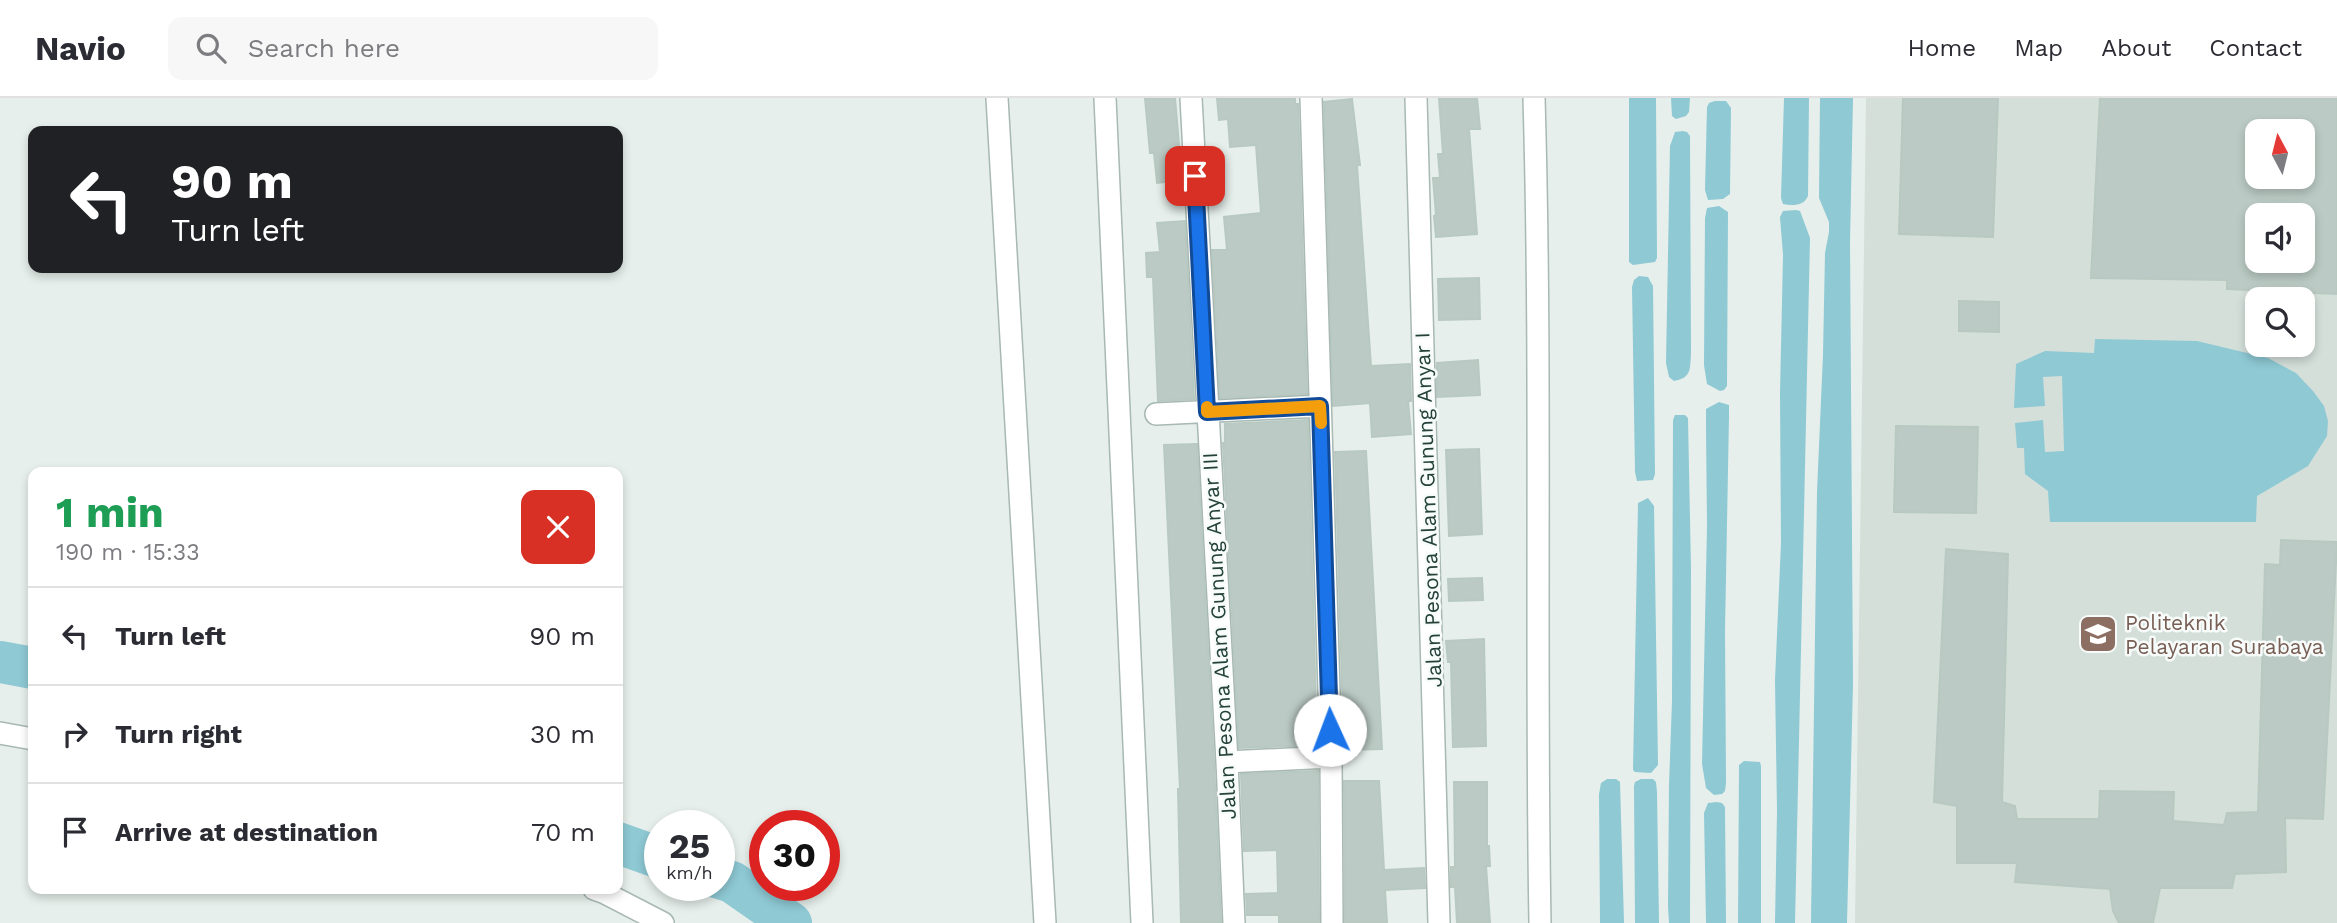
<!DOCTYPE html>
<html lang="en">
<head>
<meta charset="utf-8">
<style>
  body { margin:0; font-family:"Work Sans",sans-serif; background:#f7f7f7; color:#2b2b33; height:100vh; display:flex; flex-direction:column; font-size:26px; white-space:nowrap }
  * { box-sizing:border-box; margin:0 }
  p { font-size:23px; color:#7c7c81 }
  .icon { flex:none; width:38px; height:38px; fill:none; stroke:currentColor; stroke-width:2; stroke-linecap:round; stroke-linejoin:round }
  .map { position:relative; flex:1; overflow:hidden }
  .details { position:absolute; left:28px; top:369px; width:595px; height:427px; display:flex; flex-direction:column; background:#fff; border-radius:14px; box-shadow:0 4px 10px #0003 }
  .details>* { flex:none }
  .hud { position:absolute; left:28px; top:28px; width:595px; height:147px; border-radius:14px; box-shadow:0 4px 10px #0003; background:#202124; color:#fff; overflow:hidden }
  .needle { width:46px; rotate:353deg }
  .buttons { position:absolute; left:2245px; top:21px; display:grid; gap:14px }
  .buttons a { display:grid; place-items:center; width:70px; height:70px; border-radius:14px; background:#fff; box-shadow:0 4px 10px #0003; font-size:35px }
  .speed { position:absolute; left:644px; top:712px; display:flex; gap:14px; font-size:35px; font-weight:700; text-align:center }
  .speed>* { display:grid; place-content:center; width:91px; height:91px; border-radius:50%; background:#fff; box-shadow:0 4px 10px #0003; line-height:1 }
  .speed small { font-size:18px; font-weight:400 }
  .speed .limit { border:10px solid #d22; background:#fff; color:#111 }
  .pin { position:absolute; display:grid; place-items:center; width:60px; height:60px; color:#fff; margin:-30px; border-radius:14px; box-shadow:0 4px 10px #0006 }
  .me { position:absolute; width:77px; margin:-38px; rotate:358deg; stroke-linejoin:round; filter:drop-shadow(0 0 5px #0008) }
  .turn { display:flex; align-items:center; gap:24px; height:147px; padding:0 28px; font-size:32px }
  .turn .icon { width:91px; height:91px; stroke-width:2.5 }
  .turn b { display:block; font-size:49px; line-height:60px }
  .round { display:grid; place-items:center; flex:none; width:74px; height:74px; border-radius:14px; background:#f7f7f7 }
  .summary { display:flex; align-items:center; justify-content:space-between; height:119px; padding:0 28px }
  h1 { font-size:42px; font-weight:700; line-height:52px; color:#1e9e55 }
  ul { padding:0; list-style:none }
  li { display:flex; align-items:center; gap:21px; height:98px; padding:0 28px; border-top:2px solid #e1e1e2 }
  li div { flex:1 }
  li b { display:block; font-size:26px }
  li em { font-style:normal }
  header { display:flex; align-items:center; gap:42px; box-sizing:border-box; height:98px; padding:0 35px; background:#fff; border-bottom:2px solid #e1e1e2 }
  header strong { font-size:33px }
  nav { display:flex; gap:38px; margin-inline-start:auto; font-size:24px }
  .search { width:490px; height:63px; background:#f7f7f7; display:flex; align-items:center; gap:18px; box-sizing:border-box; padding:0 24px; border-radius:14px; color:#7c7c81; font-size:26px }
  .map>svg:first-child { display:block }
  .built { fill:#d4dfda; fill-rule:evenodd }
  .water { fill:#8ec9d4 }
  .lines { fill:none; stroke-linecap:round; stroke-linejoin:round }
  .river { stroke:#8ec9d4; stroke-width:42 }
  .building { fill:#bbcac4; stroke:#b8c9c2; stroke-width:2; fill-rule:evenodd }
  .minor-casing { stroke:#a8b8b2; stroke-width:24 }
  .minor { stroke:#fff; stroke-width:21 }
  .route-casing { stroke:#114b97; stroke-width:18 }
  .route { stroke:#1a73e8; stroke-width:12 }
  .slow { stroke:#f59e0b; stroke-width:12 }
  .labels { text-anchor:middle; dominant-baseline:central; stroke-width:5; stroke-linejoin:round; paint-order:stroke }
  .street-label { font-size:21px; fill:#24423a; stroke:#f7fbf9 }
  .education-label { font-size:21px; fill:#785e54; stroke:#f7fbf9; text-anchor:start }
</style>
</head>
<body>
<header>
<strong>Navio</strong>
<div class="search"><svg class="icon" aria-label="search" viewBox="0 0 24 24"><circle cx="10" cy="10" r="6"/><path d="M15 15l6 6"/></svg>Search here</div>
<nav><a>Home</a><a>Map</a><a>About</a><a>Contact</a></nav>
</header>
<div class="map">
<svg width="2337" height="825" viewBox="0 0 2337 825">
  <rect width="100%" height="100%" fill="#e6efeb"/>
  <!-- built -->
  <path class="built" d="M1866,0h471v825h-482zM2258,33h45v46h-45zM2258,117h45v46h-45zM2258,201h45v46h-45z"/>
  <!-- water -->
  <path class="water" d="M1629,0h27l1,160 -2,4 -22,3 -4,-3z
    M1671,0h19l-1,14 -3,4 -10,3 -4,-3z
    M1784,0h25l-1,98c-4,10 -15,10 -25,8l-2,-6z
    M1820,0h33l-3,143 3,443 -6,239h-36l6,-431 6,-137 2,-102 4,-21v-10l-10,-24z
    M1715,3h11l5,7 -1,86 -7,5 -15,1 -3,-10 2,-83 2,-4z
    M1683,33l4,1 3,4 1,216c-1,16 1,26 -17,29l-5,-4 -3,-14 4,-217 5,-14z
    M1719,108l9,6 -1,174 -3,4 -4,1 -13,-7 -3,-19 1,-147 2,-10z
    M1796,112l4,1 10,27 -15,685h-20l2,-112 -2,-131 6,-137 -1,-150 3,-138 -3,-38 3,-6z
    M1639,178l9,1 5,9 2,188 -2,6 -16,1 -2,-9 -3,-185 2,-7z
    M2095,241l102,2 71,17 28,15 17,18 11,15 4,15 -1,15 -19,30 -51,30 -1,26h-206l-2,-31 -23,-17 -1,-26h-7l-2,-25 28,-3 2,32 19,-1 -2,-75 -19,1 2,29 -31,2 2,-44 29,-13 49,2z
    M1719,304l10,3v11l-4,215 1,152 -1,8 -3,3 -8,1 -8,-7 -4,-24 5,-238 -1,-101v-16z
    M1675,317h10l3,3 3,151 -1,354h-21l-1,-17 1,-121 3,-84 1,-281z
    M1648,400l6,8 4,259 -7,8 -16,-1 -2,-2 5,-267z
    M1744,663l16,1 1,4v157h-23l1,-158z
    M1607,681h9l4,3 4,141h-24l-1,-129 2,-11z
    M1641,681h12l3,3 1,10 2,131h-24l-1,-137 1,-4z
    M1717,704l5,1 3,4 1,116h-20l-2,-110 4,-10z"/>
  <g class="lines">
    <!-- river -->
    <path class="river" d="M0,564l33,6
      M618,745l42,15
      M719,780l13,4 59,41"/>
  </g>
  <!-- building -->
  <path class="building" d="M1145,0h30l7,82 -25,3 -3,-30h-4z
    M1217,0h78v6h3l9,290 -87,4 -8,-148h15l-3,-33 37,-4 -5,-68 -26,2 -2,-28 -9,1z
    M1439,0h38l3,31h-11l8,105 -41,3 -2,-21 2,-1 -3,-37h7l-2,-24h5z
    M1903,0h95l-5,139 -94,-3z
    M2100,0h237v196l-110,-5v-9l-136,-2zM2258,33h45v46h-45zM2258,117h45v46h-45z
    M1352,1l8,66h-3l14,201 39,-2 1,37h-3l3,33 -39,3 -2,-34 -37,3 -9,-304z
    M1185,123l9,178 -36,2 -5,-124h-6l-1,-24 14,-1 -3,-29z
    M1479,180l1,41 -41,1 -1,-41z
    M1959,203l40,1v30l-40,-1z
    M1478,262l2,35 -43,2v-34z
    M1308,322l9,325 -78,3 -16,-305h2v-19z
    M1896,328l82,1 -2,86 -82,-1z
    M1197,346l17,319 7,160h-40l-3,-134h2l-16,-344z
    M1479,351l3,85 -33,2 -3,-86z
    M1366,353l16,298 -38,1 -9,-298z
    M2281,442l56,2 -14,277 -38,-1 1,54 -51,2 -3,14h-72l-7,35h-34l-6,-12 -3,-22 -95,-7 2,-19h-60v-57l-23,-4 12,-253 62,5 -6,248 13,4 2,13h82l1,-28 74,1 -1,29 51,4 3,-12 31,-1 7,-248 15,1z
    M1482,480l1,22 -34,1 -1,-22z
    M1484,541l2,107 -33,1 -2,-85h-3l-2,-21z
    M1318,673l1,152h-40v-8h-32l-1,-21 32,-1 -1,-43 -33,1 -3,-77z
    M1344,683h35l5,89 40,-2 1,20 -40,2 2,33h-42z
    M1454,684h33v64h2l1,20h-4l4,57h-33l-2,-36h-4v-20h4z"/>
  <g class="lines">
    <defs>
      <path id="minor" d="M997,0l48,825
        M1105,0l37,825
        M1191,0l36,664 7,161
        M1311,0l20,659 1,166
        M1416,0l23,825
        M1534,0c8,275 1,550 6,825
        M1156,316l164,-8
        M0,635l33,6
        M1227,664l104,-5
        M594,791l11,4 58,30"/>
    </defs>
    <!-- minor casing -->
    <use href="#minor" class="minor-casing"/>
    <!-- minor -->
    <use href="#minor" class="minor"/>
  </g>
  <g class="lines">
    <defs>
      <path id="route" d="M1195,78l12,236 113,-6 10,324"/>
    </defs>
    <!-- route casing -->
    <use href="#route" class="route-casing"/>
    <!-- route -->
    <use href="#route" class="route"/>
    <!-- slow -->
    <path class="slow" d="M1207,309v5l113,-6 1,17"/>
  </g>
  <!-- icons -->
  <defs>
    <symbol id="university-square" viewBox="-11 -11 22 22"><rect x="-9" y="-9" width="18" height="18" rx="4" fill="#8d6e63" stroke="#f7fbf9"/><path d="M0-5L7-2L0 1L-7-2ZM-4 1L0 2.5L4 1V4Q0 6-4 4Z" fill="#fff"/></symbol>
  </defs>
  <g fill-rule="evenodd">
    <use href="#university-square" x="2076" y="514" width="44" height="44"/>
  </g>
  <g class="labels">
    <!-- street labels -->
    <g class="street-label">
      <text transform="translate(1428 412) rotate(-92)">Jalan Pesona Alam Gunung Anyar I</text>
      <text transform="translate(1219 538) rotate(-93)">Jalan Pesona Alam Gunung Anyar III</text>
    </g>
    <!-- education labels -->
    <g class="education-label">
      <text x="2125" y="524">Politeknik<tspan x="2125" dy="24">Pelayaran Surabaya</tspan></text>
    </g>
  </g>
</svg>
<div class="buttons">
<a><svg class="needle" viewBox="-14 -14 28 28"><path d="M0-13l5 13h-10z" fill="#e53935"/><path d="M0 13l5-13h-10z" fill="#7c7c81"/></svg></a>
<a><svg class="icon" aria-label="sound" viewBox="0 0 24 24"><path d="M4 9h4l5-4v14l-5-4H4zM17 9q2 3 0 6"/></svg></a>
<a><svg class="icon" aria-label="search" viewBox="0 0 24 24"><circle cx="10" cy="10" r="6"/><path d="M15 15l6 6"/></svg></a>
</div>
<div class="speed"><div>25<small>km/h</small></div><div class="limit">30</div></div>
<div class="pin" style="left:1195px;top:78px;background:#d93025"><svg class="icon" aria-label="arrive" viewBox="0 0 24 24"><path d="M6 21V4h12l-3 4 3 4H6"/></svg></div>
<svg class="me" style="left:1330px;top:632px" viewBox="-20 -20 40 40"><circle r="19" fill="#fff"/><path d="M0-13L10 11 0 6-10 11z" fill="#1a73e8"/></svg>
<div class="hud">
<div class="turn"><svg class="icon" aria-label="left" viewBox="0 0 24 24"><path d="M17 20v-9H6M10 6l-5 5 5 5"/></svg><div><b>90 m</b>Turn left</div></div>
</div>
<section class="details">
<div class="summary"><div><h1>1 min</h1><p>190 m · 15:33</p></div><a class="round" style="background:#d93025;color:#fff"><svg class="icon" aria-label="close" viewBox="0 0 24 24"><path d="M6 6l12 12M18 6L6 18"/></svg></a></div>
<ul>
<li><svg class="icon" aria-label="left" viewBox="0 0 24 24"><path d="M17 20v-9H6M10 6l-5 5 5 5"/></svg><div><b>Turn left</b></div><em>90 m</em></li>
<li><svg class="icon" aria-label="right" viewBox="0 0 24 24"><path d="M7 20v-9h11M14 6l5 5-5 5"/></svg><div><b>Turn right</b></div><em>30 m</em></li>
<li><svg class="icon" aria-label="arrive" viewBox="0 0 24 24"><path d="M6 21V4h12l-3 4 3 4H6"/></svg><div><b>Arrive at destination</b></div><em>70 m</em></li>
</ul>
</section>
</div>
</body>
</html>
